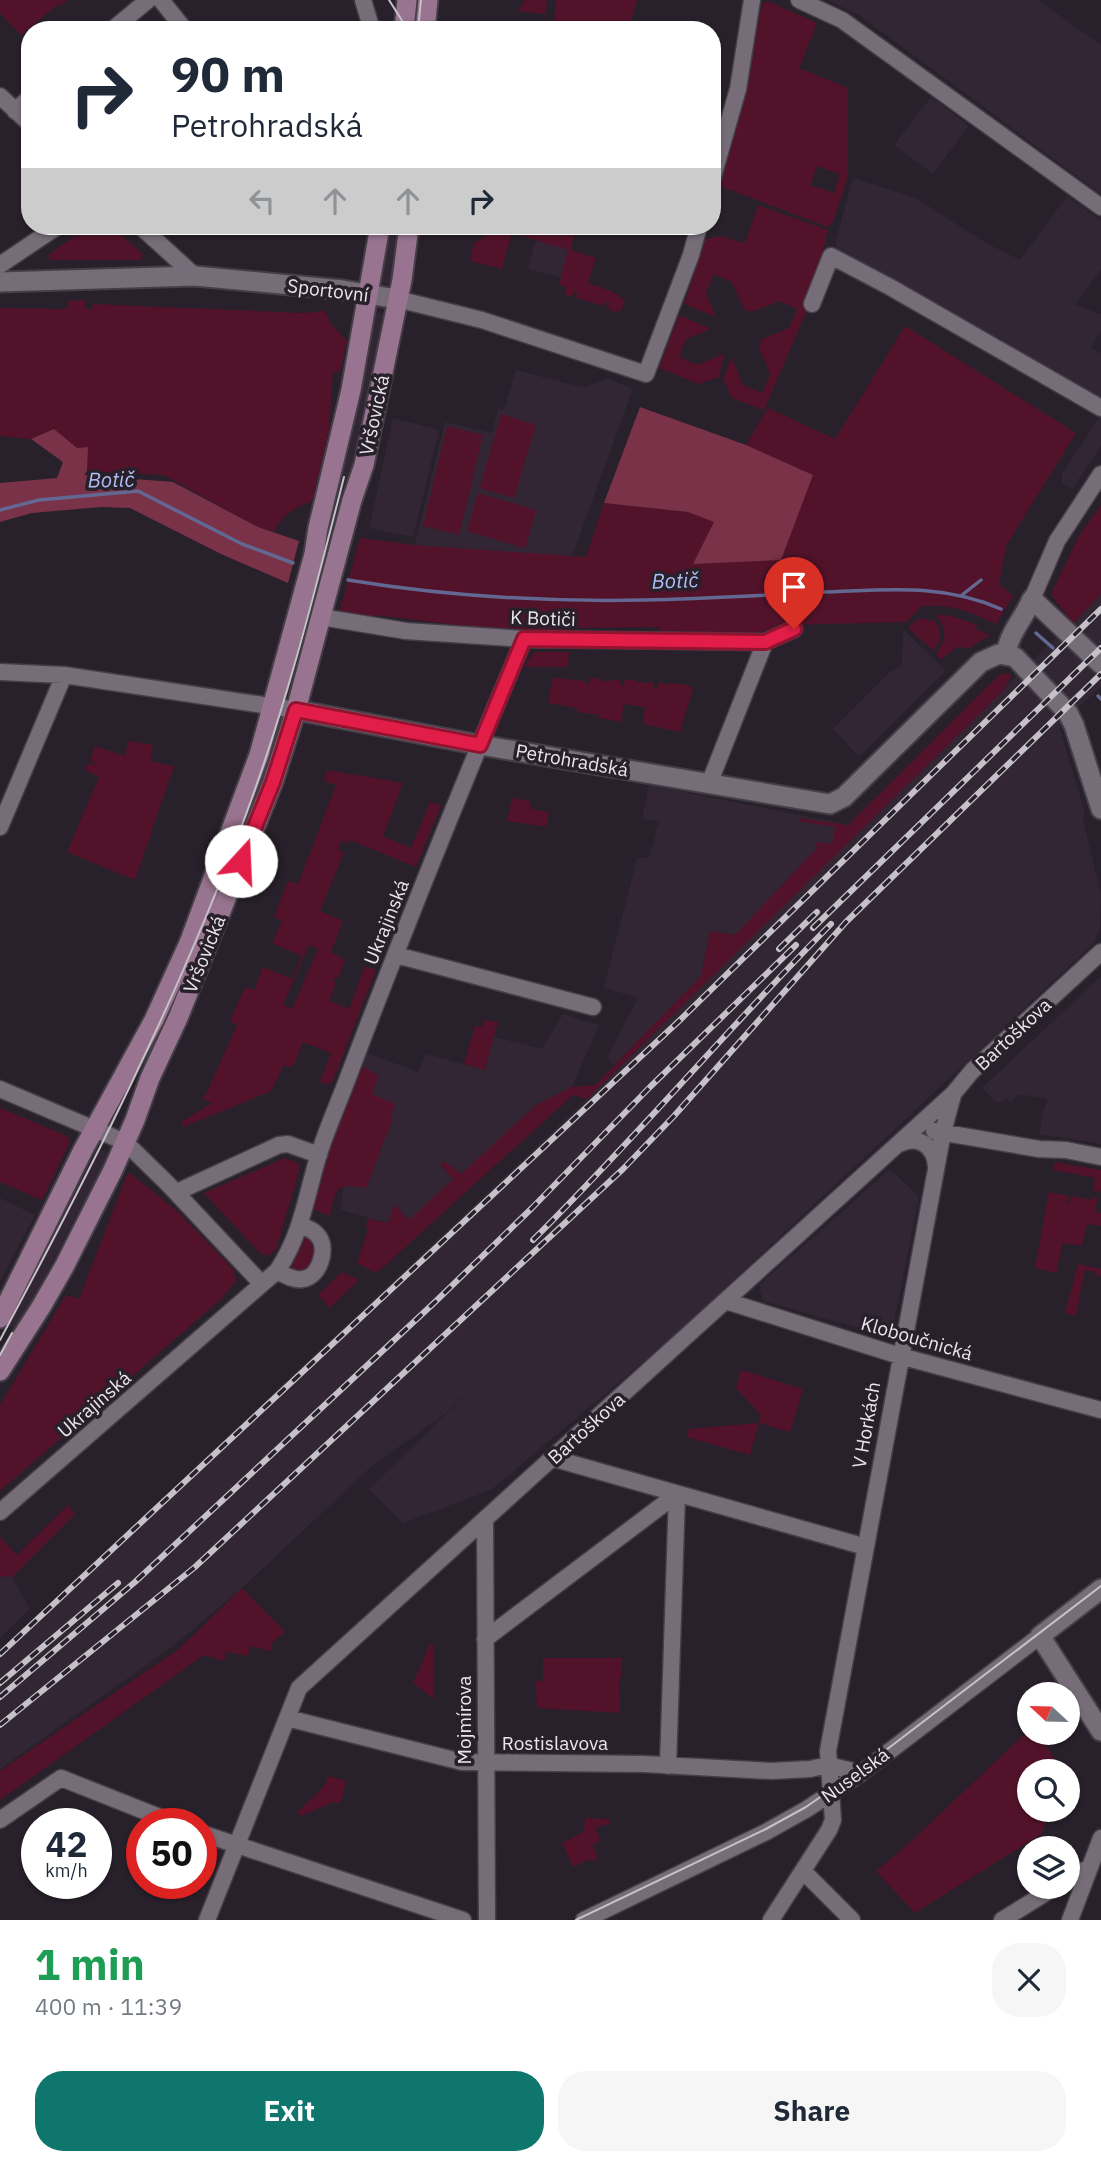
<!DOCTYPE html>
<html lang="en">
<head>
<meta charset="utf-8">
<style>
  body { margin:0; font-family:"IBM Plex Sans",sans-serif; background:#f6f6f7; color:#1f2937; height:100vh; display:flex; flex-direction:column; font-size:26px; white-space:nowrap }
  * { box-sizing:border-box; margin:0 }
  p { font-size:23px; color:#747a83 }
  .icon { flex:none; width:38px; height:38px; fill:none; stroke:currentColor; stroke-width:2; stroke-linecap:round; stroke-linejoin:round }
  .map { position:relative; height:1920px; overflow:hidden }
  .panel { display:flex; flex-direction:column; background:#fff; flex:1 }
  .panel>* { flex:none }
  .banner { position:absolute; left:21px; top:21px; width:700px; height:214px; border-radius:28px; box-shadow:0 2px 5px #0004; background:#fff; color:#1f2937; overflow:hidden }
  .needle { width:46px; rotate:292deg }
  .controls { position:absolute; left:1017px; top:1682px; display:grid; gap:14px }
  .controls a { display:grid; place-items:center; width:63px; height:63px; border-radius:50%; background:#fff; box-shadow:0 2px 5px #0004; font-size:35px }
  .speed { position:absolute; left:21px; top:1808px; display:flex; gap:14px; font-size:35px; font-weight:700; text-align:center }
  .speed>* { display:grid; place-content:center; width:91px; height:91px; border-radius:50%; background:#fff; box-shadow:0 2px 5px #0004; line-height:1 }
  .speed small { font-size:18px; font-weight:400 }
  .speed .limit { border:10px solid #d22; background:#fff; color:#111 }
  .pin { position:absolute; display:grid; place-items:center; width:60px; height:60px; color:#fff; margin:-72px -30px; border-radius:50% 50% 50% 0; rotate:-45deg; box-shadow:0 0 7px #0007 }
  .pin .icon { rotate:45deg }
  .me { position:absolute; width:77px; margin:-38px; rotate:20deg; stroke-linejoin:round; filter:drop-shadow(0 0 5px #0008) }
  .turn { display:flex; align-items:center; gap:24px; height:147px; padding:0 35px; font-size:32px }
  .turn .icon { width:91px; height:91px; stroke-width:2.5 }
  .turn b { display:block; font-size:49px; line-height:60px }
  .lanes { display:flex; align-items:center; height:66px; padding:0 35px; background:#0003; justify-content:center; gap:35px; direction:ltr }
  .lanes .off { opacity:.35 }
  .round { display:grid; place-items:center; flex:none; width:74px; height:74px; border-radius:28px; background:#f6f6f7 }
  .overview { display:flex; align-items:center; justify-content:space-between; height:119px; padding:0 35px }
  h1 { font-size:42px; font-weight:700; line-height:52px; color:#1e9e55 }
  .primary-button { display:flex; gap:14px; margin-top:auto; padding:14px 35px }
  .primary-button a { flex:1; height:80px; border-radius:28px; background:#0f766e; color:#fff; font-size:28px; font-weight:700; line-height:80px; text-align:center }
  .primary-button a+a { background:#f6f6f7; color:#1f2937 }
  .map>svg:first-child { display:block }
  .built { fill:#322635 }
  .green { fill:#52132a; fill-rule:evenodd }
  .forest { fill:#793248 }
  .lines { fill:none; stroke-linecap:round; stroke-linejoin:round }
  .stream { stroke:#626892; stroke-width:3.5 }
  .minor-casing { stroke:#443f47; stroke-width:19 }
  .tertiary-casing { stroke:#443f47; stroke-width:23 }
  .secondary-casing { stroke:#443f47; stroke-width:23 }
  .minor { stroke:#766d79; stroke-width:16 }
  .tertiary { stroke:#766d79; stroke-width:19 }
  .secondary { stroke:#987490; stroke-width:19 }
  .tram { stroke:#c6c1c8; stroke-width:2 }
  .rail-casing { stroke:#c6c1c8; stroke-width:6 }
  .rail { stroke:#28202a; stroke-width:3.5; stroke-dasharray:10; stroke-linecap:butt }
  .route-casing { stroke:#92132f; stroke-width:18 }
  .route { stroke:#e11d48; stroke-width:12 }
  .labels { text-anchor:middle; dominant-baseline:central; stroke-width:7; stroke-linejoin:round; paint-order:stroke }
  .street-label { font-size:19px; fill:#eae5ec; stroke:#28202a }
  .water-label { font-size:21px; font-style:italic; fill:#aebef4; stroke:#28202a }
</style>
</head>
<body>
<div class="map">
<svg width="1101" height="1920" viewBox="0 0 1101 1920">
  <rect width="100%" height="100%" fill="#28202a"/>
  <!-- built -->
  <path class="built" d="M827,0h211l63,45v149l-242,-179z
    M931,97l38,29 -36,48 -39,-29z
    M853,178l63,20 70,45 34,17 47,-64 34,25v48l-26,36 26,9v17l-10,17 10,5v51l-265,-156v-8z
    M386,226h12l-6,58 -14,-2z
    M536,240l33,10 -8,28 -33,-9z
    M374,312l7,1 6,5 -20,106 -70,264 -8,4 -7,-2 68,-249 16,-75z
    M516,370l69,18 21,-10 27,11 -60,165 -5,3 -17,-1 -136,-11 30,-123 47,11 6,-24 6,1z
    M1101,414v32l-29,43 -10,-6v-9z
    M393,418l46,12 -26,107 -44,-9z
    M1101,593v94l-42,38 25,85 -1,11 18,73 -1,31 -6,18 -425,397 -178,150 -88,33 -34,-34 207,-201 -131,126 -73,52 -130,122 -69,58 -173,123v-119l587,-551z
    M903,629l43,42 -87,86 -26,-28 57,-57 12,-7z
    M649,785l206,41 -120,109 -25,-4 -9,45 -87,89 -7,-7 31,-60 -34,-10 33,-130h12l10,-36 -17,-3z
    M1101,976v168l-62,-10 4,-22 5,-13 -29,-5 -8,8 -4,-4 -6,5 -5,-1 -14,-14z
    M563,1014l36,11 -27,62 -36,18 -126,119 -22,-1 -48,-13 25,-158 53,20 8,-18 59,16 9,-33 48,12z
    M98,1148l11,5 -92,177 -12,-7z
    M890,1169l29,28 -28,140 -128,-36 -4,-16z
    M0,1198l35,17 -35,67z
    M0,1576l12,1 18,32 -30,29z"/>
  <!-- green -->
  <path class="green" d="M0,0h67l-6,5 -5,1 -35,29 -21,-22z
    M525,0h22l-2,21 9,2 2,-23h81l-9,30h-84l1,-16 -27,-3z
    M767,1l50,22 -18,45 49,20v88l-15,45 -5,6 -108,-41 23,-83 19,-99zM817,166l23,8 -6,19 -24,-8z
    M758,205l70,25 -15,66 -49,114 -32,-12 -9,-20 9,-20 11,27 19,8 8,-19 -11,-27 3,-8 27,-11 8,-19 -18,-8 -28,11 -7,-3 -12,-27 -18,-8 -8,19 10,24 -32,-13 22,-65 15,-3 24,7z
    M89,226h23l31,29 -2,5h-91l-2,-5z
    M486,226h30l2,3 22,6 5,-9h32l-7,24 26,8 -8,25 23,8 14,9 -4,11h-10l-3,-4 1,-4 -3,-1 -2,4 -28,-8 1,-5 -3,-1 -1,5 -9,-3 2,-7 -7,-2 9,-35 -56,-17 -10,36 -32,-8 4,-18 10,-6z
    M85,300v9h7l1,-5 208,9 18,-1 4,-3 9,16 15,16 -7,31 -7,-1 -4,60 -17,70c-16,7 -32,14 -38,31l-16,-5 -94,-52 -77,-4 1,-23h-11l-23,-19 -23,10 -31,-3v-128l62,1 6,-1v-7z
    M679,315l32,14 -25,10 -7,18 18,8 27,-11 -5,23 -20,7 -40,-16z
    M905,326l171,107 -70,113 -7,38 14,12 -17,28c-26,-12 -44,-20 -74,-18l-16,16 -115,3 -32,7 -103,5 4,-10 -92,1 -4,5h-46l-142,-18 -7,4 -30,-6 21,-75 55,7 171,12 18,-54 84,9 27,10 -22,42 119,-89 -66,-30 22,-37 67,31z
    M501,414l35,11 -22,73 -34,-10z
    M447,426l36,9 -24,100 -36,-9z
    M478,493l58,17 -11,38 -58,-17z
    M1101,505v89l-28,30 -22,-30 28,-58z
    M935,615l17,1 25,9 -1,4 14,6 -21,13 -12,-1 -17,13 -4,-6c10,-15 13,-25 -1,-39z
    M920,618l14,3 6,7v13l-7,9 -24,-21 1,-4z
    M534,652h35l-1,15h-44z
    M1001,673l11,2 -9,16 -416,408 -14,-4 -193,175 -6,2 -17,-9 11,-34 -2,-2 2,-8 20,4 6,-19 15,16 44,-41 -13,-14 4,-4 17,13 75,-69 36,-18 23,-2 106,-109 9,-45 25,4 82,-87 -2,-6 17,2 3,-17 -37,-6 1,-3 49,7z
    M557,678l28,3 1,3h4v-6l11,1 1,2 18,-1 1,6h3v-6h12v2l18,1v5h4v-5l26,1 9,4 -13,44 -37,-8 2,-17 -21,-3 -3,18 -23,-4 1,-3 -22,-3v-4l-29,-5 4,-24z
    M128,741l25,4 -3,16 24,5 -39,114 -68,-28 32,-75 -14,-7 3,-7 6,2 1,-2 -5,-3 5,-14 30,10z
    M327,770l76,13 -20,53 28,12 19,-46 11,3 -25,62 -66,-27 -2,3 -7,-2 -3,9 6,2 -24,59 23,10 -12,31 14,8 -7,18 -3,-1 -2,3 3,2 -7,19 20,8 16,-43 11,4 -44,113 -6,1 -6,-2 11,-29 -28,-11 -10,25 -10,-1 -12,25 -88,36 -2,-5 31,-19 -12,-6 5,-1 32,-71 -7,-4 15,-34 9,3 9,-23 29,12 10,-23 -30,-13 10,-22 -8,-4 14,-36 10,3 38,-99 -12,-4zM309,945l9,4 -26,60 -9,-4z
    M512,798l18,3 1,8 18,3 -3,15 -39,-6z
    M484,1020l14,2 -13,48 -21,-6 11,-38 7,1z
    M360,1066l19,9 -7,19 23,10 -5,13 3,1 -27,70c-31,-6 -30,0 -36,28l-18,-7 15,-58z
    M0,1108l67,28 3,6 -28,58 -42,-18z
    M285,1158l13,5 2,4 -24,83 -9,6 -9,-5 -54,-58z
    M1055,1162l46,8v21l-8,1 2,-14 -42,-8z
    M130,1173l49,40 54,56 3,12 -15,18 -221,192v-86l66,-110 13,4 47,-122z
    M1049,1192l20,4 -2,8 2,1 2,-9 20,4 1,-3 6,1 -3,14 6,1v13l-14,-2 -5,22 -19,-3 -7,30 -21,-5z
    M304,1235h5c7,15 6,32 -10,39l-10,-4v-4z
    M1078,1264l23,5v7l-5,-1v-3l-11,-2 -9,46 -11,-3z
    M342,1272l17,8 -29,28 -12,-13z
    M741,1370l62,19 -13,43 -31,-9 -9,32 -63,-18 2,-8 70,-6 2,-8 -25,-27z
    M68,1505l7,9 -63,63 -12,-1v-39l17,18z
    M242,1588l43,44 -13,11 -1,8 -21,-5 -2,10 -22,-4 -2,9 -20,-6 -204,145v-29l179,-122z
    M430,1644h3l1,55 -21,-16z
    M543,1658h79l-1,19 -2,1 1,35 -83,-5 -1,-27h7z
    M1029,1730v2l9,1 20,31 1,7h-30v39h22l-10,24 -126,79 -39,-42 31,-26z
    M328,1776l18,5 -6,23 -6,-2 -34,14 -2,-5 25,-23z
    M585,1818l24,1v5l-14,4 5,13 -8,4 6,13 -7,4 -2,-3 -16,8 -11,-24 22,-11z"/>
  <!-- forest -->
  <path class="forest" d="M640,407l106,38 67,30 -32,85 -88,4 21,-42 -26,-10 -84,-9z
    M54,429l23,19 11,-1 -1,24 -3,4 89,7 85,45 41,14 -11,42 -67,-29 -91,-46 -29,-1 -69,6 -32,9v-39l57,-5 6,-16 -32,-23z"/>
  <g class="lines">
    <!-- stream -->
    <path class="stream" d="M0,510l39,-10 99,-9 104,53 51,19
      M348,580c97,16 197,22 296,20 60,-1 120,-5 180,-8 63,-2 118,-9 177,17
      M962,595l19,-15
      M1036,633l17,15
      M1098,696l3,3"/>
    <defs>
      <path id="minor" d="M161,0l24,30
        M363,0l9,30
        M799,0l43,20 259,187
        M112,30l36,-30
        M0,96l30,28
        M15,111l15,-14
        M712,180l26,-91 14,-89
        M140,226l55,50
        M0,265l58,-39
        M397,299l85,21 164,54 45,-119 8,-29
        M812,304l19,-48 59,31 211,121
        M1032,599l25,-58 44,-67
        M321,617l85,14 118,8 241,3 29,-13
        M0,672l64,3 232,35
        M709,784l56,-142
        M0,827l64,-152
        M396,955l197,52
        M0,1089l125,53 44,43 92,98
        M934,1131l105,18 27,1 35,7
        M899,1144c19,-9 36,1 37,23
        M177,1192l102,-47 9,-1 31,11
        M277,1271c8,4 17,10 26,8 16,-2 25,-29 16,-42 -4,-6 -11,-9 -18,-12
        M726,1301l174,55 201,54
        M552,1458l314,89
        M0,1512l277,-241c24,-35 29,-74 41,-114 7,-23 17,-46 26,-69 57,-151 117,-300 180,-449
        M485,1519l2,401
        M485,1639l192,-145
        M287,1718l175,44 182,2 127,7 39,-2 18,-4 33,8
        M668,1766l9,-272
        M0,1820l61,-42 116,46
        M201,1833l262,87
        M803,1871l49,49
        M1068,1880l22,-13
        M207,1920l92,-232 654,-594 19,-23 129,-119
        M584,1920l182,-88 41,-23 54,-36 179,-137
        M771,1920l58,-90 4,-10 -5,-69 115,-619 10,-37
        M1002,1920l55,-34
        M1070,1920l31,-82"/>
      <path id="tertiary" d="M0,282l195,-6 148,14 54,9
        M1006,654c3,-21 18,-36 26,-55l69,65
        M296,710l184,35 350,59 14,-7 137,-135 18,-8 16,3 53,56 6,12 27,84
        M1101,1589l-61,47 61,95"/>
      <path id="secondary" d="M404,30l3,-30
        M425,30l3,-30
        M0,1318l83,-168 71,-130 35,-77 70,-188 55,-201 4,-26 33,-138 29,-164
        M0,1371l41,-64 23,-40 49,-97 22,-50 15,-42 28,-60 95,-236 23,-72 56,-210 12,-35 38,-185 7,-54"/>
    </defs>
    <!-- minor casing -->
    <use href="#minor" class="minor-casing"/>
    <!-- tertiary casing -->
    <use href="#tertiary" class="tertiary-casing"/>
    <!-- secondary casing -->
    <use href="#secondary" class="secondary-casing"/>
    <!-- minor -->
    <use href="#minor" class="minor"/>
    <!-- tertiary -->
    <use href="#tertiary" class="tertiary"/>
    <!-- secondary -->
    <use href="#secondary" class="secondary"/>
    <!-- tram -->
    <path class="tram" d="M389,0l19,30
      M418,30l3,-30
      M0,1340c91,-170 178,-341 245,-523 41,-110 70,-226 99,-340
      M0,1355l12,-22
      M576,1920l188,-90 42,-23 67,-47 228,-174"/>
    <defs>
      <path id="rail" d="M813,928l288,-280
        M779,949l38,-37
        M533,1240c103,-102 196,-213 298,-316
        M0,1654l679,-633 422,-412
        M0,1683l118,-100
        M0,1697l135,-115 300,-280 97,-94 118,-121 146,-142
        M0,1725l195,-158 428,-398 51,-53 172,-194 255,-248"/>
    </defs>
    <!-- rail casing -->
    <use href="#rail" class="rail-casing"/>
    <!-- rail -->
    <use href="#rail" class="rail"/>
  </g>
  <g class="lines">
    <defs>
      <path id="route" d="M241,861l32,-79 23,-72 184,35 44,-106 241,3 29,-13"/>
    </defs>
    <!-- route casing -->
    <use href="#route" class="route-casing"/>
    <!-- route -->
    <use href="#route" class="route"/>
  </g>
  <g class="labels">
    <!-- street labels -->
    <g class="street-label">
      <text transform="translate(328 290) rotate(7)">Sportovní</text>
      <text transform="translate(374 415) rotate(-78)">Vršovická</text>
      <text transform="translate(543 618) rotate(2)">K Botiči</text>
      <text transform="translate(572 760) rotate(10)">Petrohradská</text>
      <text transform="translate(386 922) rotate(-68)">Ukrajinská</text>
      <text transform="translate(204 954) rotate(-68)">Vršovická</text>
      <text transform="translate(1013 1034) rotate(-43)">Bartoškova</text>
      <text transform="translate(917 1338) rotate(16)">Kloboučnická</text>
      <text transform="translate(94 1404) rotate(-41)">Ukrajinská</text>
      <text transform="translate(866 1425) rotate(-80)">V Horkách</text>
      <text transform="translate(586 1428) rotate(-42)">Bartoškova</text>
      <text transform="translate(464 1720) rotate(-90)">Mojmírova</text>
      <text x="555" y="1743">Rostislavova</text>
      <text transform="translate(855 1775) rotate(-36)">Nuselská</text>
    </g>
    <!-- water labels -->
    <g class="water-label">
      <text transform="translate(111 479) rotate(-1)">Botič</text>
      <text transform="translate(675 580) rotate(-2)">Botič</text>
    </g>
  </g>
</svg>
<div class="controls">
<a><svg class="needle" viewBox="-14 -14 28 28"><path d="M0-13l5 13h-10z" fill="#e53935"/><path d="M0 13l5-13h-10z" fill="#747a83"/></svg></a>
<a><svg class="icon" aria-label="search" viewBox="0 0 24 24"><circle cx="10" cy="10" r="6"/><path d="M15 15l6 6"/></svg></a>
<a><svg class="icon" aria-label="layers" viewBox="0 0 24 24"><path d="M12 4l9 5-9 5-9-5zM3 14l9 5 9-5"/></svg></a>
</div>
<div class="speed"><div>42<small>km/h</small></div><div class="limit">50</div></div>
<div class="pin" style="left:794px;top:629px;background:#d93025"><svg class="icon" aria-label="arrive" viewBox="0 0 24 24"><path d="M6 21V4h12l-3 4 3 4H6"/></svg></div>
<svg class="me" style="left:241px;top:861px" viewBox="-20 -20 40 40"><circle r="19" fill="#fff"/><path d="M0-13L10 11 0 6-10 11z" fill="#e11d48"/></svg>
<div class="banner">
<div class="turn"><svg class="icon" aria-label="right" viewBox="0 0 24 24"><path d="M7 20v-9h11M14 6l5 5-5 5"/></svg><div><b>90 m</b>Petrohradská</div></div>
<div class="lanes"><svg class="icon off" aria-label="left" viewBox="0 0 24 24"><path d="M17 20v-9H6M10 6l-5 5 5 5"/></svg><svg class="icon off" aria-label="ahead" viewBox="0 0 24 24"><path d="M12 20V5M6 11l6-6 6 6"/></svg><svg class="icon off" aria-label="ahead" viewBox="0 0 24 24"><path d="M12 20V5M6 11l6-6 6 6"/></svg><svg class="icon" aria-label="right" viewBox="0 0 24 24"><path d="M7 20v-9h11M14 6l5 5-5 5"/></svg></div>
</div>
</div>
<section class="panel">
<div class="overview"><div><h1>1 min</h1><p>400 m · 11:39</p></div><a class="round"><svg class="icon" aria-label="close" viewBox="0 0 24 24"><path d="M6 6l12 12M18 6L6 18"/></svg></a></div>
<div class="primary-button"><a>Exit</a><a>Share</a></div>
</section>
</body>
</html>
